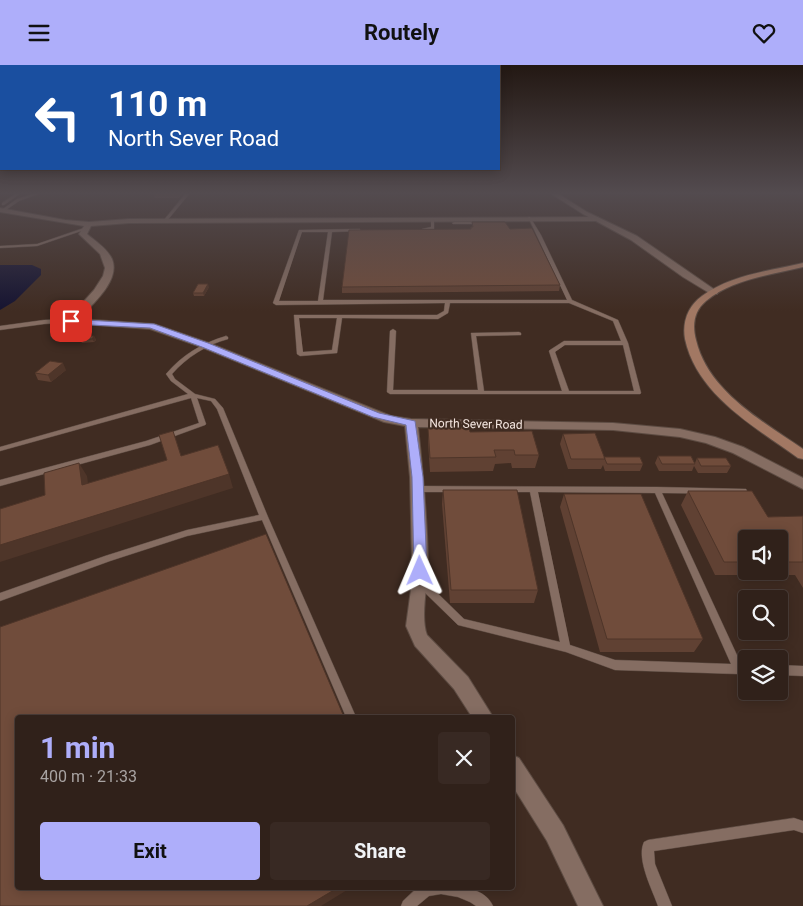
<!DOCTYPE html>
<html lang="en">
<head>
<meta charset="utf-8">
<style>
  body { margin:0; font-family:Roboto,sans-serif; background:#382923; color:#f1f3f6; height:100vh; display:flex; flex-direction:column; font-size:19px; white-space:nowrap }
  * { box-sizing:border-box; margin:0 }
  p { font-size:16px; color:#a8a3a2 }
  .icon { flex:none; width:28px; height:28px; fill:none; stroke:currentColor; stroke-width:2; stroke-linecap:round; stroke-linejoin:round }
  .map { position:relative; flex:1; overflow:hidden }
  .side { position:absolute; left:15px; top:650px; width:500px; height:175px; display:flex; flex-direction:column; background:#30211a; border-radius:5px; box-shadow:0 2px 12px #0003,0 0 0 1px #4b3e39 }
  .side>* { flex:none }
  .banner { position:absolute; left:0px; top:0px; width:500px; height:105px; box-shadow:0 2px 12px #0003,0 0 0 1px #4b3e39; background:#1a4fa0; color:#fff; overflow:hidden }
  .fabs { position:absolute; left:738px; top:465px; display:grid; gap:10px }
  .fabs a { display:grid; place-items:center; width:50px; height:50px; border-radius:5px; background:#30211a; box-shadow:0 2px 12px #0003,0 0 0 1px #4b3e39; font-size:25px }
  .pin { position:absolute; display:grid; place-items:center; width:42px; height:42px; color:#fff; margin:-21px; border-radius:10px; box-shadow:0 2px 8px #0006 }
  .me { position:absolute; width:55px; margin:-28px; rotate:359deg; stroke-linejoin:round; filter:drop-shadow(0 0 4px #0008) }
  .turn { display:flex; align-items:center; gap:18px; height:105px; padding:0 25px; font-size:22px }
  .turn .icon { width:65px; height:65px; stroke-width:2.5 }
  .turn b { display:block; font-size:35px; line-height:42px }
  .round { display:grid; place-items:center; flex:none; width:52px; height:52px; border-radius:5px; background:#382923 }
  .head { display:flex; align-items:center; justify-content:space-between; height:85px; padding:0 25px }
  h1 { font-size:30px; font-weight:700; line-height:38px; color:#aeaefa }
  .primary-button { display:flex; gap:10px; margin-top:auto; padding:10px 25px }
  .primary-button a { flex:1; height:58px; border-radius:5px; background:#aeaefa; color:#111; font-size:20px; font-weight:700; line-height:58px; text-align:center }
  .primary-button a+a { background:#382923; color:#f1f3f6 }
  header { display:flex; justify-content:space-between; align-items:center; height:65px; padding:0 25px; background:#aeaefa; color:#111; font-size:22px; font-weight:700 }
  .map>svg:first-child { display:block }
  .water { fill:#161431 }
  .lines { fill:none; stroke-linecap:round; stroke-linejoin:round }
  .service-casing { stroke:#5c4b42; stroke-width:1 }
  .minor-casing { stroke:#5c4b42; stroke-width:2 }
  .tertiary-casing { stroke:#5c4b42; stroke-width:2 }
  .secondary-casing { stroke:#5c4b42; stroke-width:2 }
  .service { fill:#856d62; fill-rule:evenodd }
  .minor { fill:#856d62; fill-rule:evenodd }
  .tertiary { fill:#856d62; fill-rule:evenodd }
  .secondary { fill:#a27863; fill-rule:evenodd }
  .wall { fill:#604133; fill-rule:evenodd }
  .shaded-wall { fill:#4e3529 }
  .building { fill:#704c3b; stroke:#4e3529 }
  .route { fill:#aeaefa; stroke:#7171a2 }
  .labels { text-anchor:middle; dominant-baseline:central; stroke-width:4.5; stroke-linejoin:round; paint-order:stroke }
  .far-street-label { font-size:12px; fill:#f4e6e0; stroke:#402c22 }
</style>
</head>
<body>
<header><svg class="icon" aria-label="menu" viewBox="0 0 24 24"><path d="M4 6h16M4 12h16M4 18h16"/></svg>Routely<svg class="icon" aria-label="heart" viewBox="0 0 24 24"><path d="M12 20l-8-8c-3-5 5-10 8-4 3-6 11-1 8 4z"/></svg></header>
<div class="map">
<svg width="803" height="841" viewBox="0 0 803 841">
  <rect width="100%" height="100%" fill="#402c22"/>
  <!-- water -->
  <path class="water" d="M0,200h32l9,4v6l-26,26 -15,9z"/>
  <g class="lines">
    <defs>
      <path id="service" d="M17,128h4l-17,12h-2v-2z
        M36,128h5l-22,8 -16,11 -3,-1 17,-12z
        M186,128h4l-24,29h-2v-2z
        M528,152h2l11,18 31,65 46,20 10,23 13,50 -1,1h-250l-3,-2 3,-61 3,-2 3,2 -3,59h85l-7,-57 48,-1 2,1v2l-45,1 8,55h78l-13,-40 1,-1 14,-9h57l-8,-20 -44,-18h-119l-2,10 -10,6 -96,-1 -5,35 -37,3 -3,-2 -3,-39h143l7,-4 1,-8 -169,2 -3,-2 26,-73 60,-1h1v2l-28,1 -9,68h244zM302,167h26l-10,69h-39zM299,253h38l-5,32 -29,2zM565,280h58l11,46h-65l-14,-39z
        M431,153l3,1v10l-12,2v-2l9,-2z
        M454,157h28l2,1 -2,1h-29l-1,-1z
        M84,163l3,1 -50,17 -37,2v-2l37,-2z
        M71,254l3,2 -1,1 -29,2 -44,6v-4l44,-6z
        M226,271l2,1v2c-22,6 -41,18 -56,35l3,5 20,15 20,5 8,9 45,109 88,200h-10l-84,-197 -75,16 -77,25 -110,40v-8l105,-37 82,-26 72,-15 -42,-106 -6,-8 -14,-3 9,26 -1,1 -55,20 -150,41v-6l146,-39 53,-18 -8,-25 -191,53v-4l188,-53 -17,-13 -5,-7c16,-19 36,-31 60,-38z
        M418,421l239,1 89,2 1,2 -1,2 -3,1 -81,-1 80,173 1,3 -1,3 -4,2 -123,-4 -49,-18 -108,-27 -41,-40 -1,-3 1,-3 3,-1 3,1 41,40 96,23 -30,-150h-112l-4,-3zM538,427l117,1 76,171 -116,-4 -45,-15z
        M779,600l24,1v10l-24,-1z
        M794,753l9,3v12l-9,-3 -140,21 1,13 17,42h-14c-6,-17 -22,-47 -14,-64l4,-2z
        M418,822c22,0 64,-6 75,19h-17l-6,-4 -12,-5 -17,-3 -12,2 -12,10h-16l2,-5z"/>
      <path id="minor" d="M0,143l65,12 24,2 40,-3 469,-2v4h-3l-466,2 -38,3 -4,8c8,7 20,14 25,25 9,22 -21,46 -33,60l75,5 55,19 182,73 20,3 202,4 67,6 35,8 28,10 60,31v11l-70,-36 -27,-10 -26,-6 -67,-7 -195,-3c5,45 9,90 10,135 0,21 -8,55 -1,73l41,42 25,40h-21l-18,-28 -39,-43 -9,-20 6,-44v-22l-2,-83 -5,-51 -21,-4 -183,-75 -51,-18 -82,-6v-4l26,-29 9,-14 2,-8 -5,-14 -21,-20 5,-8 -84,-14z
        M512,690l7,3 44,67 40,81h-25l-31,-65 -35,-56z"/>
      <path id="tertiary" d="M550,128h7l30,19 50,24 81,56 -1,2h-6l-28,-17 -52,-37 -48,-26z"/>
      <path id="secondary" d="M803,198v4c-32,8 -71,12 -97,34 -12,10 -14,24 -10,39 12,51 66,81 107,109v10l-5,-1c-43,-31 -101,-63 -113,-119 -3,-17 3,-33 17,-43 29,-21 67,-25 101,-33z"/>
    </defs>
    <!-- service casing -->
    <use href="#service" class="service-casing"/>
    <!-- minor casing -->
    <use href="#minor" class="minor-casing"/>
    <!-- tertiary casing -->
    <use href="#tertiary" class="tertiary-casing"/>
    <!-- secondary casing -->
    <use href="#secondary" class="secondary-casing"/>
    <!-- service -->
    <use href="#service" class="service"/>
    <!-- minor -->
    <use href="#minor" class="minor"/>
    <!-- tertiary -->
    <use href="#tertiary" class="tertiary"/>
    <!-- secondary -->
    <use href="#secondary" class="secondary"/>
  </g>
  <!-- wall -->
  <path class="wall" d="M182,128l-3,5h-24l-1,-3z
    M472,157l88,63 -1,6 -217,2v-6l128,-58 1,-2h1z
    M209,222l-5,9h-10l-1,-3z
    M94,271l2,4 -2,2 -12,1 -2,-4z
    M66,305l-15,12 -13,-2 -3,-7z
    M428,363l42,4 69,23 -4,13h-23l-1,-5 -16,1 -2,7 -63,1 -2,-30z
    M563,369l41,23 39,7 -3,7h-35l-2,-6 -2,4h-33l-8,-25z
    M658,391l37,7 2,-5 34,8 -4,7h-29l-4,-7 -2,5h-33l-4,-8z
    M443,425l95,100 -4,13h-84l-8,-99z
    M688,426l80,26 35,-1v72l-8,-13h-80l-34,-70zM746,474h33v32h-33z
    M564,429l139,145 -9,13h-94l-40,-145z"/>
  <!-- shaded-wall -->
  <path class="shaded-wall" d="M208,219l1,3 -5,9 -1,-3z
    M94,271l2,4 -2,2 -2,-3z
    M63,298l3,7 -15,12 -3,-7z
    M79,398l8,13 3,22 -8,-13z
    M229,409l4,14 -233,74v-17z
    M339,822h13l-31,19h-14z"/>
  <!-- building -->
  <path class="building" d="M156,128h23l-1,2h-24z
    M472,157h33l5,7 22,-1 28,57 -218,2 7,-57 122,-1v-2h2z
    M198,219h10l-5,9h-10z
    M82,271h12l-2,3h-12z
    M50,296l13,2 -15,12 -13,-2z
    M428,363h41l1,4 62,-1 7,24h-24l-1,-5h-20l2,7 -66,1z
    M173,366l8,25 37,-11 11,29 -229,71v-36l45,-14 -1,-22 35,-10 3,22 85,-25 -8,-25z
    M595,368l10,26h-34l-8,-25z
    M658,391h33l4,8h-33z
    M604,392h36l3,7h-36z
    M697,393h29l5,8h-30z
    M443,425h74l21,100h-87z
    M688,426h64l16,26 35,-1v46h-24v-23h-33v23h-22z
    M564,429h77l62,145h-96z
    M266,469l78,183h-326v170h321l-32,19h-307v-279z"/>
  <!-- sky -->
  <linearGradient id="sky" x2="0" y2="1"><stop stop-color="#231813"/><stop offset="0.52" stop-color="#534b4f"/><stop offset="1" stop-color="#534b4f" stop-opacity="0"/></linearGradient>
  <rect width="803" height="246" fill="url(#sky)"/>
  <!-- route -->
  <path class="route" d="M68,254l86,5 54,19 171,70 36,8 8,56 4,94 -2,4 -5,1 -4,-1 -2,-4 -2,-94 -6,-52 -33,-8 -171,-70 -52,-19 -79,-4 -4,-3z"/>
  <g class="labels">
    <!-- far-street labels -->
    <g class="far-street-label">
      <text transform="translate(476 359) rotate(1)">North Sever Road</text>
    </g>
  </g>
</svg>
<div class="fabs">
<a><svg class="icon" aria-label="sound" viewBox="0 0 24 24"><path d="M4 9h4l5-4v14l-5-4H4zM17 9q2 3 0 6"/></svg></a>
<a><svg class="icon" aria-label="search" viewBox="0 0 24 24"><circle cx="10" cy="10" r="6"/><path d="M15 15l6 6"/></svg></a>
<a><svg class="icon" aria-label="layers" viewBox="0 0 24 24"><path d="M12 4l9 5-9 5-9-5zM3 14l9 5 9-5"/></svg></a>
</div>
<div class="pin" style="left:71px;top:256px;background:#d93025"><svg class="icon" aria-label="arrive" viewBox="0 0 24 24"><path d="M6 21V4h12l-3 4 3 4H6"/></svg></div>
<svg class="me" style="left:420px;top:506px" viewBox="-20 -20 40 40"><path d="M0-17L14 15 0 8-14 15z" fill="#aeaefa" stroke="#fff" stroke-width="4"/></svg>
<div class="banner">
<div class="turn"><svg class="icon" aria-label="left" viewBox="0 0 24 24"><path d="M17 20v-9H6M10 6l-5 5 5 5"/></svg><div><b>110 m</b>North Sever Road</div></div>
</div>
<section class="side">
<div class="head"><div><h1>1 min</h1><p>400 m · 21:33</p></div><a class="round"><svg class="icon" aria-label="close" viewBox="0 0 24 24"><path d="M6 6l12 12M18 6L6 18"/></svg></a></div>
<div class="primary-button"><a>Exit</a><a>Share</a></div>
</section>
</div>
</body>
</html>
